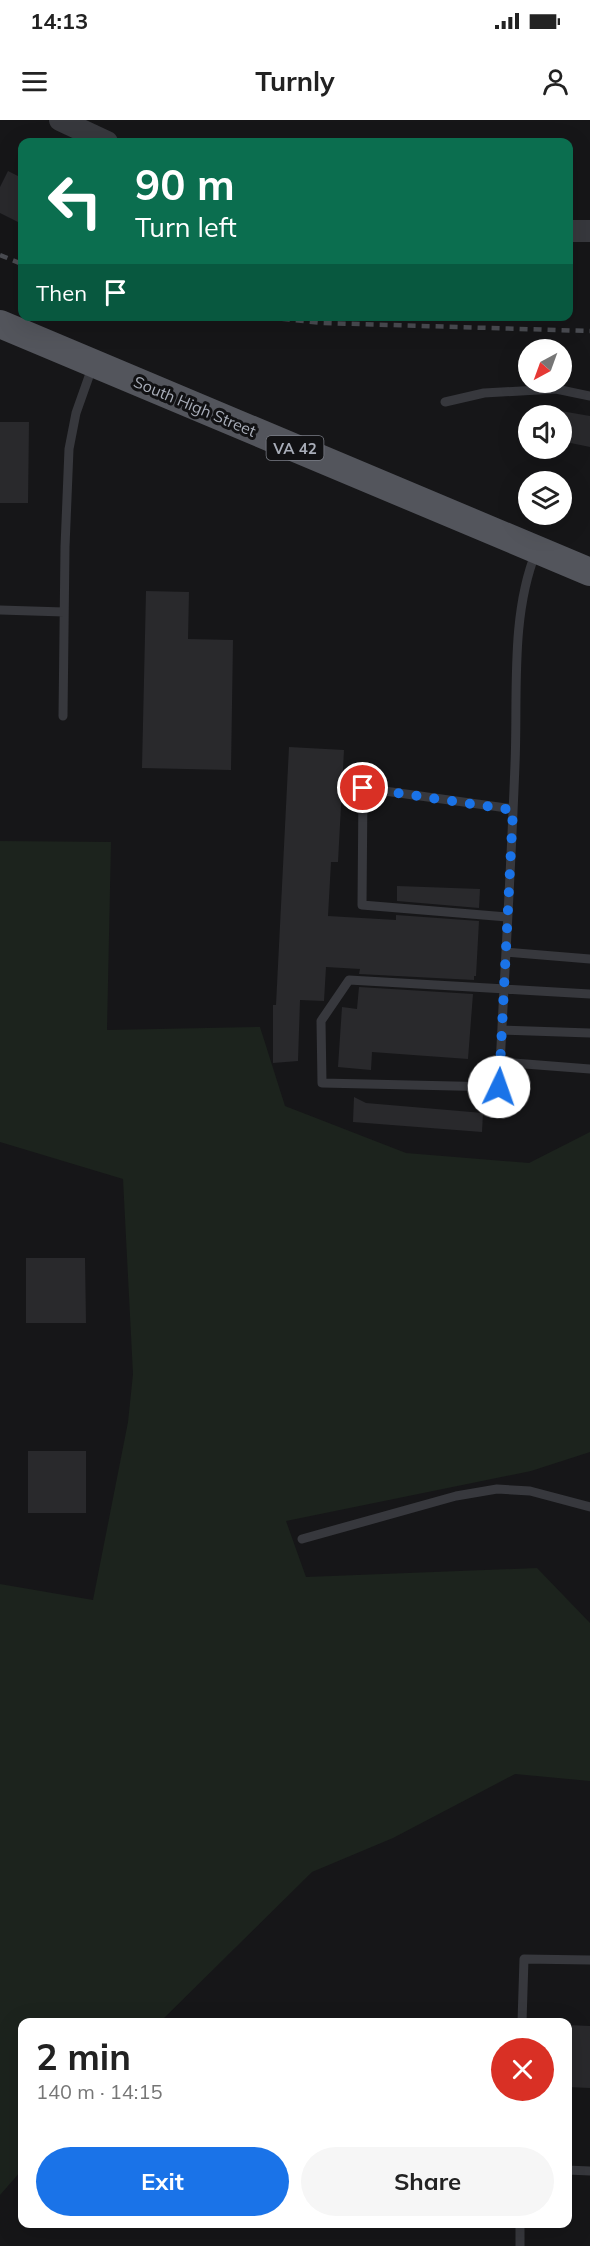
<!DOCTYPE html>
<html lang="en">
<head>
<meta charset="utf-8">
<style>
  body { margin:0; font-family:Mulish,sans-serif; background:#f6f6f6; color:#222; height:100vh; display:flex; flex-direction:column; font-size:22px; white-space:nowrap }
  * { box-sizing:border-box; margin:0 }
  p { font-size:20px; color:#767676 }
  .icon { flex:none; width:33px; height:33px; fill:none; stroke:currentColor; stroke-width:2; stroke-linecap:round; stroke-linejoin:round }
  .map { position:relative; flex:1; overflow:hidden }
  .sheet { position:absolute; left:18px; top:1898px; width:554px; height:210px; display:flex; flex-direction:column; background:#fff; border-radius:12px; box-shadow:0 6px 24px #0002 }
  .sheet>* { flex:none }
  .hud { position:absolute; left:18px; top:18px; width:555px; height:183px; border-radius:12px; box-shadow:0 6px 24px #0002; background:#0b6e4f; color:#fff; overflow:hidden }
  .needle { width:39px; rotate:221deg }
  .buttons { position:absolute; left:518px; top:219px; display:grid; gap:12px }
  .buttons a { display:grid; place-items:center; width:54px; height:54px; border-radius:50%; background:#fff; box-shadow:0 6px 24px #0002; font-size:30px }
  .pin { position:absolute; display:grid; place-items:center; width:51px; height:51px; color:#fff; margin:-26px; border:3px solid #fff; border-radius:50%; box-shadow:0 2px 6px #0007 }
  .me { position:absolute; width:66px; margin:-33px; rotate:3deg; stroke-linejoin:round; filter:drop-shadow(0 0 4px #0008) }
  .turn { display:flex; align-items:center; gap:21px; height:126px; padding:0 18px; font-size:27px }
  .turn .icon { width:78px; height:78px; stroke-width:2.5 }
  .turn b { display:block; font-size:42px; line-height:51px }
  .then { display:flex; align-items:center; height:57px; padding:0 18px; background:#0003; gap:12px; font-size:22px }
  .round { display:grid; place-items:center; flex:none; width:63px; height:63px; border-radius:32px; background:#f6f6f6 }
  .head { display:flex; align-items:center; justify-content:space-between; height:102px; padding:0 18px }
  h1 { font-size:36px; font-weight:700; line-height:45px }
  .cta { display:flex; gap:12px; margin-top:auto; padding:12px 18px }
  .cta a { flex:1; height:69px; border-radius:36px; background:#1a73e8; color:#fff; font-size:24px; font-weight:700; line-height:69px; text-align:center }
  .cta a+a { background:#f6f6f6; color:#222 }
  .status { display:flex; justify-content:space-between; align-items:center; height:42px; padding:0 30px; background:#fff; direction:ltr }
  .status svg { height:16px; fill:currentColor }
  header { display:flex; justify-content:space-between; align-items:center; height:78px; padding:0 18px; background:#fff; font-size:27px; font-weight:700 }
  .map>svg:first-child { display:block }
  .green { fill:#1c231d }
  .building { fill:#29292c }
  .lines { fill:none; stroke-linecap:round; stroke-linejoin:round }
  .service { stroke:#37383d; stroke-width:9 }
  .tertiary { stroke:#37383d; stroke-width:22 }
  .primary { stroke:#53555c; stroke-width:28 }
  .rail { stroke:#4a4c52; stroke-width:4.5; stroke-dasharray:8 6; stroke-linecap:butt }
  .route { stroke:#1a73e8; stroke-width:10; stroke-dasharray:0 18 }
  .labels { text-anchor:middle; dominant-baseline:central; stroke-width:6; stroke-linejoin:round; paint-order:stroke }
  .shield { fill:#111113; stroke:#7b7e86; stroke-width:1.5 }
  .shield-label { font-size:15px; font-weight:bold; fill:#a8adb8 }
  .street-label { font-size:16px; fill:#a8adb8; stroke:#111113 }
</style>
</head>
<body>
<div class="status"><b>14:13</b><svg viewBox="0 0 49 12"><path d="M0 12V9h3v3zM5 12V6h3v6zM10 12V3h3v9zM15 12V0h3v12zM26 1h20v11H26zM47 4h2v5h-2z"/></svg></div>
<header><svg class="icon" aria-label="menu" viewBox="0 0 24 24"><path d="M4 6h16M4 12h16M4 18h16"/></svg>Turnly<svg class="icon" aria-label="person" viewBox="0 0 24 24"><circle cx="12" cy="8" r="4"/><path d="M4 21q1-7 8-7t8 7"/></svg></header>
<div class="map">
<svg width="590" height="2126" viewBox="0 0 590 2126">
  <rect width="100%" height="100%" fill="#161618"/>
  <!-- green -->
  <path class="green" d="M0,721l111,1 -4,188 153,-3 25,79 121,47 123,10 61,-31v320l-59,19 -245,50 20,56 231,-9 53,55v158l-75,-7 -122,64 -81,34 -152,150h-138v148l-22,25v-611l93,16 35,-178 5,-48 -10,-195 -123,-37z"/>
  <!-- building -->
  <path class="building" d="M8,51l14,7v35l-4,9 -18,-9v-26z
    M561,291l29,5v31l-29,-6z
    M0,302h29l-1,81h-28z
    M146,471l43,1 -1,47 45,1 -2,130 -89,-2z
    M289,627l55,3 -6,112h-7l-3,54 68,4v-5l83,6 -3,55h-2v4l-115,-6 1,-5 -34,-2 -2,34 -24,-1 -2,61 -25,2v-58h3z
    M397,766l83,3 -1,19 -82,-7z
    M359,867l114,7 -5,65 -96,-7 -1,18 -33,-3 4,-60 15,2z
    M354,977l12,6 117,10 -1,19 -129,-10z
    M26,1138h59l1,65h-60z
    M28,1331h58v62h-58z
    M567,1905l23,1v62l-23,-1z"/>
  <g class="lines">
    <!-- service -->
    <path class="service" d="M445,282l39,-9 72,-4 34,7
      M536,432c-26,64 -18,144 -21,212 -4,108 -11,216 -16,323l-177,-4 -1,-62 28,-41 241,14
      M0,490l64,2
      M63,596l2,-169 4,-98 7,-36 17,-48
      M507,797l-145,-12 1,-117 150,21
      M506,832l84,7
      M502,910l88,3
      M500,942l90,7
      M302,1419l154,-43 41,-7 33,2 60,16
      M522,1902l2,-63 66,1
      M567,2050l23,1
      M520,2103v23"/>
    <!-- tertiary -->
    <path class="tertiary" d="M60,0l47,22
      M568,111h22"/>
    <!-- primary -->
    <path class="primary" d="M0,204l590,248"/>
    <!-- rail -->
    <path class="rail" d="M0,135l22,9
      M254,196l69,7 267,8"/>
  </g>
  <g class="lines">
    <!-- route -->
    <path class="route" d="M363,668l150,22 -14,277"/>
  </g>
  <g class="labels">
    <!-- shield labels -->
    <rect class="shield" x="266.5" y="316" width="57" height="24" rx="4.5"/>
    <g class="shield-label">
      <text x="295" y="328">VA 42</text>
    </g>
    <!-- street labels -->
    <g class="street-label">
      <text transform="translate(195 286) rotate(23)">South High Street</text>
    </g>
  </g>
</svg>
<div class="buttons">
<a><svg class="needle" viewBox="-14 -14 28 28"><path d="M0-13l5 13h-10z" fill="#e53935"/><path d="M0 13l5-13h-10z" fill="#767676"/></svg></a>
<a><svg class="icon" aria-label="sound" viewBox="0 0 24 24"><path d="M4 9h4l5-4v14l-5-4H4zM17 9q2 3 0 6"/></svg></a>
<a><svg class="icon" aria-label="layers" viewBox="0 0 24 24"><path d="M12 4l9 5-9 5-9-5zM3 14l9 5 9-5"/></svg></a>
</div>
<div class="pin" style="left:363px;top:668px;background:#d93025"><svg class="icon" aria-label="arrive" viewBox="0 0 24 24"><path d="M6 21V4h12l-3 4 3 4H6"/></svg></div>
<svg class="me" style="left:499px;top:967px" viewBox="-20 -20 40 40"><circle r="19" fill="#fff"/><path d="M0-13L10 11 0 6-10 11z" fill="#1a73e8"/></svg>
<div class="hud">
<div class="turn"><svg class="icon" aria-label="left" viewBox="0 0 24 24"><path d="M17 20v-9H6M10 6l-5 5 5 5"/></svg><div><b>90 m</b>Turn left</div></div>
<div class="then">Then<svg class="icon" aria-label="arrive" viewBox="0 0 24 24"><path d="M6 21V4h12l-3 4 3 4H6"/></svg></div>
</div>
<section class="sheet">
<div class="head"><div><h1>2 min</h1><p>140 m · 14:15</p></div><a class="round" style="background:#d93025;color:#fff"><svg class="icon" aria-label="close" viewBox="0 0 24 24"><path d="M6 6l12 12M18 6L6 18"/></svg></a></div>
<div class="cta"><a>Exit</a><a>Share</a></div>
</section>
</div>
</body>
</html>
